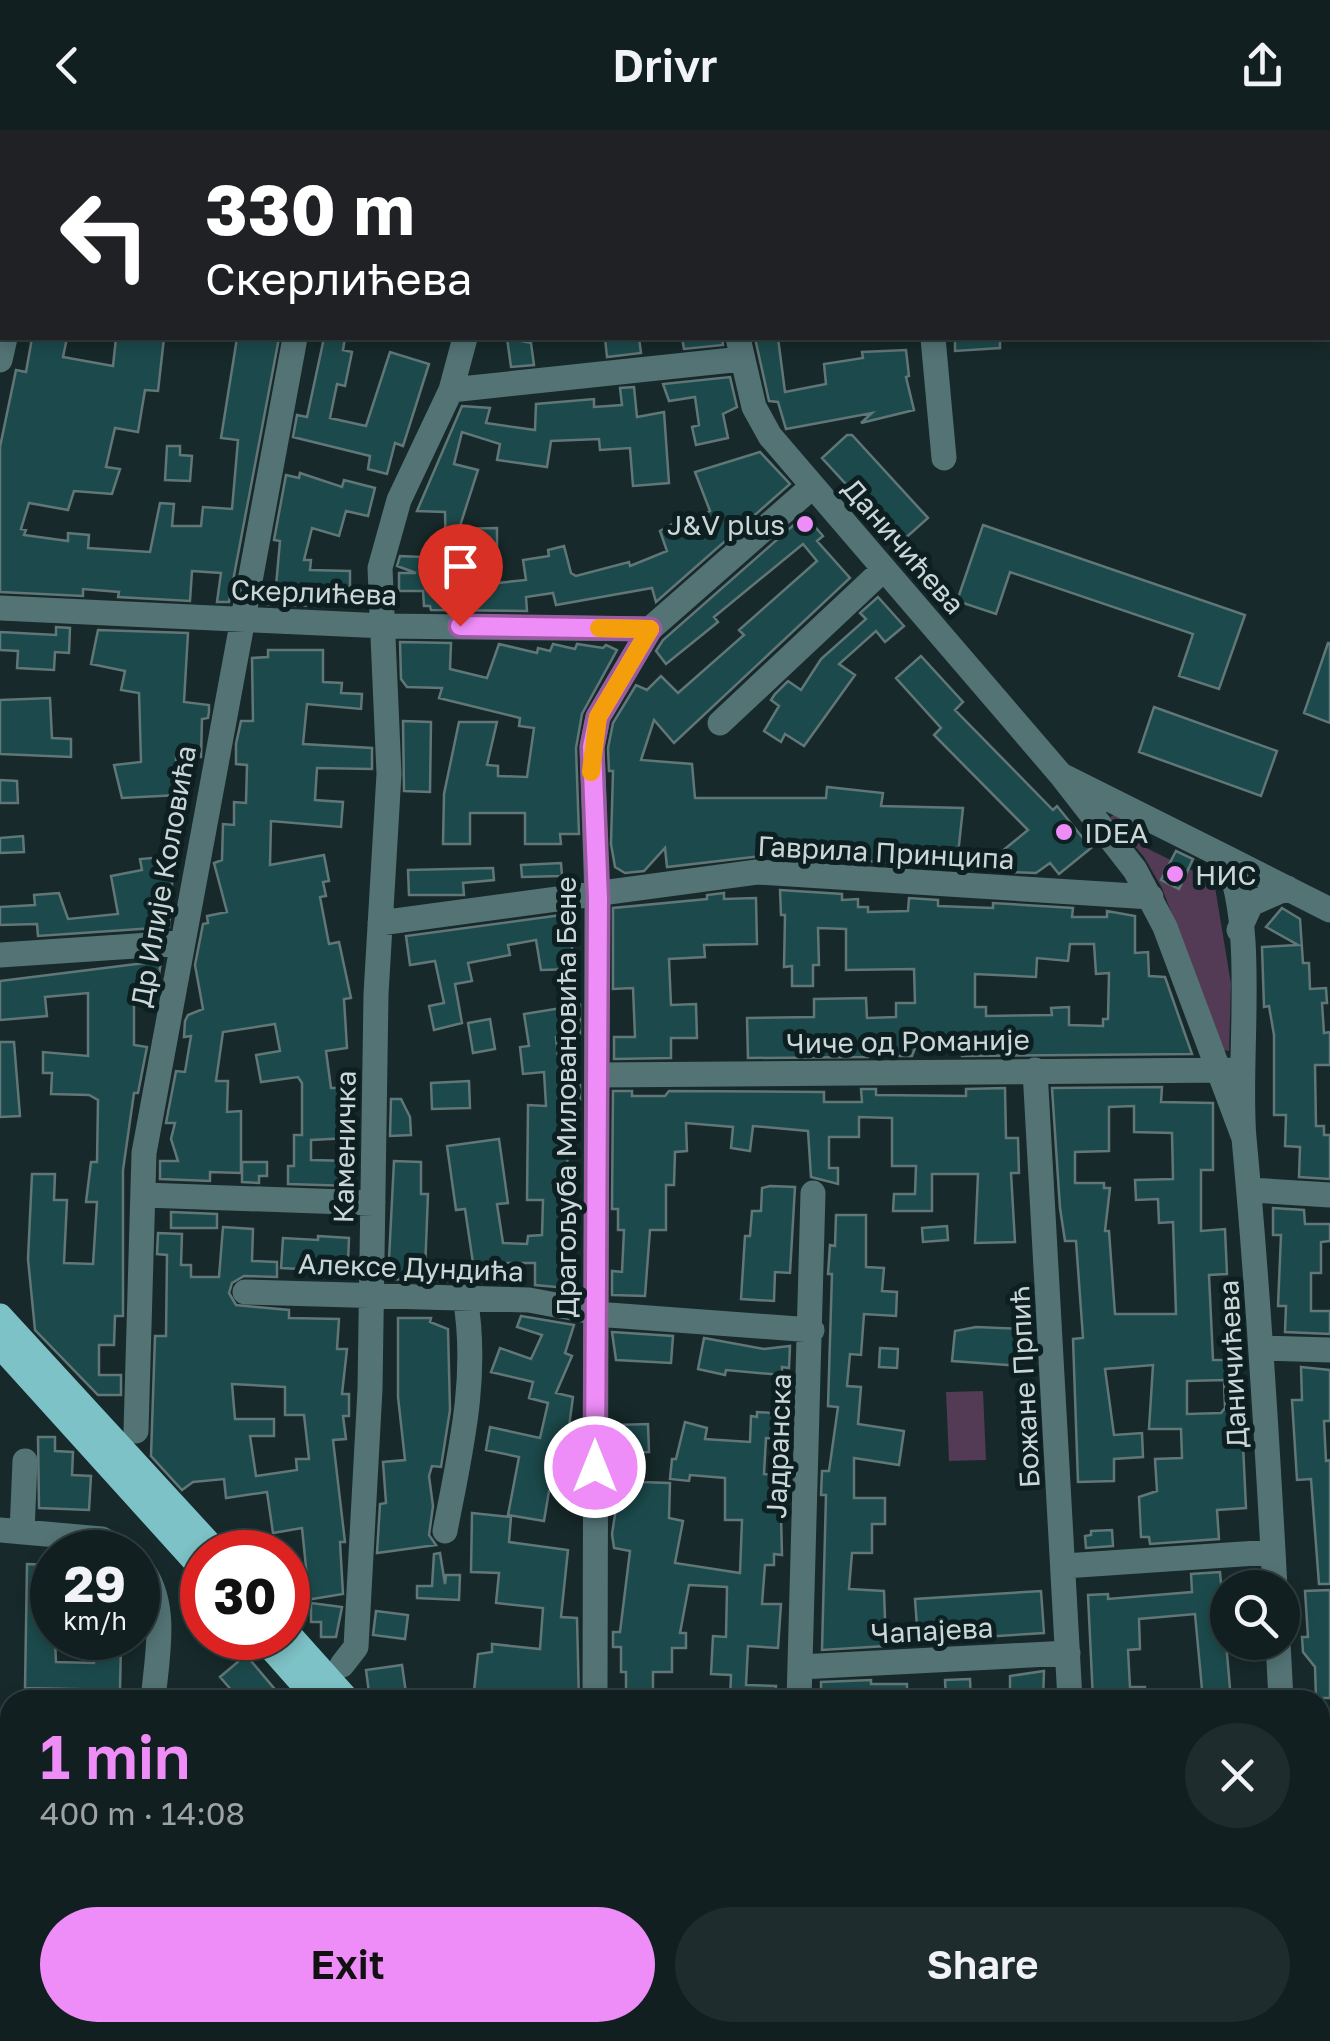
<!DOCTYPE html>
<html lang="en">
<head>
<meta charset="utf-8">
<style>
  body { margin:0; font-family:"Golos Text",sans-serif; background:#1e2c2d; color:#f1f3f6; height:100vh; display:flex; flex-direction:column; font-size:38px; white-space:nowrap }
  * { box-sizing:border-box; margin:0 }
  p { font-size:32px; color:#9ca2a5 }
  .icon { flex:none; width:55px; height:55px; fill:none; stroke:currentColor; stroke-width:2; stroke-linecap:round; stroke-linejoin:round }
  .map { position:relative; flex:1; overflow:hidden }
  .panel { position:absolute; left:0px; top:1560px; width:1330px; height:352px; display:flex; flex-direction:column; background:#111f20; border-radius:30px 30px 0 0; box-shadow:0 5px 15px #0003,0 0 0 2px #303d3e }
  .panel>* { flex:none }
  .top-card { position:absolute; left:0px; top:0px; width:1330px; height:210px; box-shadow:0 5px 15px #0003,0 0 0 2px #303d3e; background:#202124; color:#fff; overflow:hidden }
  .controls { position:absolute; left:1210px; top:1440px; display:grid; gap:20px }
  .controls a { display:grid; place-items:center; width:90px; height:90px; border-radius:50%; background:#111f20; box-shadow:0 5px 15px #0003,0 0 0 2px #303d3e; font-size:50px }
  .speed { position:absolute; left:30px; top:1400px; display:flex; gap:20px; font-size:50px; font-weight:700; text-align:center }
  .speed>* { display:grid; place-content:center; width:130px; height:130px; border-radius:50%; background:#111f20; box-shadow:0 5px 15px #0003,0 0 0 2px #303d3e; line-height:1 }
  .speed small { font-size:25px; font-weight:400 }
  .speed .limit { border:15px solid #d22; background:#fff; color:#111 }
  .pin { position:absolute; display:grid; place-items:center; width:85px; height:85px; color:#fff; margin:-102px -42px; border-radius:50% 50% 50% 0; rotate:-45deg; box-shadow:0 0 10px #0007 }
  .pin .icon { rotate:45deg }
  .me { position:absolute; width:110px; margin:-55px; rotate:0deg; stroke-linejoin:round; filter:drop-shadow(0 0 8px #0008) }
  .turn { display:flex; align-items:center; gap:35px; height:210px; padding:0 40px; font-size:45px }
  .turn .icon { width:130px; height:130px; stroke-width:2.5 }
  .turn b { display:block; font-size:70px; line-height:85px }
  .round { display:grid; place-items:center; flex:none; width:105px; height:105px; border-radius:52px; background:#1e2c2d }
  .headline { display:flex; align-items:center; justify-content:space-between; height:170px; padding:0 40px }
  h1 { font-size:60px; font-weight:600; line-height:75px; color:#ee8cf8 }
  .button { display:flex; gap:20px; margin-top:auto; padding:20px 40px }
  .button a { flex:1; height:115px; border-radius:60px; background:#ee8cf8; color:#111; font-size:40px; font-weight:600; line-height:115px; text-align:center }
  .button a+a { background:#1e2c2d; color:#f1f3f6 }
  header { display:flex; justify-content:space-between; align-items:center; height:130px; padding:0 40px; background:#111f20; font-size:45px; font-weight:600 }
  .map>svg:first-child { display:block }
  .green { fill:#533a55 }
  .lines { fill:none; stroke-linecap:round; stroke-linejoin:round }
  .stream { stroke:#240228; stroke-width:5 }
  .building { fill:#1c4a4c; stroke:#617677; stroke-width:2.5; fill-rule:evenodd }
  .minor { stroke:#537375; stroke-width:25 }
  .major { stroke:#7dc2c6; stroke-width:25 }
  .route-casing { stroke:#9b5ba1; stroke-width:25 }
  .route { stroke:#ee8cf8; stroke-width:18 }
  .slow { stroke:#f59e0b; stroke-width:18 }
  .poi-dot { fill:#ee8cf8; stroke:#0d1f20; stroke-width:4 }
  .labels { text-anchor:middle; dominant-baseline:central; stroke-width:10; stroke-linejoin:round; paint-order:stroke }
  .poi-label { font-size:28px; fill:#cbd6d7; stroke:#0d1f20; text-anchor:start }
  .street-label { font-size:28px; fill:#cbd6d7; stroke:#0d1f20 }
</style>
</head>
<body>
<header><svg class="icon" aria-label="back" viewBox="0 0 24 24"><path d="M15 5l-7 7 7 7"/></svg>Drivr<svg class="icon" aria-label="share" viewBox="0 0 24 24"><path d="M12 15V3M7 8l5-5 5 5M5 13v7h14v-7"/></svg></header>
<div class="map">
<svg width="1330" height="1911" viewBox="0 0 1330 1911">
  <rect width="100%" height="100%" fill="#17292a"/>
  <!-- green -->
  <path class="green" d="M1116,684l20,12 4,19 74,36 17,103 -2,67 -6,-1 -61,-162 -18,-31 -34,-40z
    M983,1261l3,69 -37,1 -3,-69z"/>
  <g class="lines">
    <!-- stream -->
    <path class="stream" d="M438,1911l1,-9"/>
  </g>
  <!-- building -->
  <path class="building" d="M32,208h35l-4,19 50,9 3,-28h48l-6,53 -13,-1 -7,42 -23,-4 -9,39 14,2 -8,25 -38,-3 -6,19 -39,-7 -8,26 5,1 -2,5 44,6v-8l21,2 -1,13 62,4 10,-49 14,1 -2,22h29l2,-19 29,2 6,-69 -17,-2 16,-100h42l-50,264h-12l4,-29 -29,-2 -2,30 -72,-4 1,-5 -36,-3v7l-83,-4v-145l16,-77 10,2z
    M324,208h21l-2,12 9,2 -7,34 -8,-2 -7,34 36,8 24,-74 39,12 -26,82 -8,-3 -8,31 -19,-5 2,-13 -77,-19 4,-22 10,2z
    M507,208l24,5 3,22 -23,2z
    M605,208h34l2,15 -34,4z
    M682,208h40l1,7 -39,4z
    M755,208h23l7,54 41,-8 -2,-20 39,-6 -1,-6 44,-2 3,26 -3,1 8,33 -53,13 11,-10 -86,16 -8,-27 -9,-1z
    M955,208h45v10l-45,3z
    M730,247l7,30 -14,7 5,24 -32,7 -4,-18 7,-2 -4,-28 -26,4 -6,-17z
    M634,257l3,30 27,-5 5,71 -36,3 -3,-38 -30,2 -1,-11 -48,2 -4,26 -50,-7 3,-16 -38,-12 -8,32 24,6 -19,59 38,-1v55l29,-3 -3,-20 26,-4 -1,-6 16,-4 7,27 5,3 53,-14 1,4 37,-15 -7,-20 16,-9 3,6 31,-17 -15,-39 65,-20 30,32 -134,118 -4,-14 -96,17 -3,-12 -27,4 1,14 -96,-1 -1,-4h-6l-1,-15h-24v-18h17l-19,-7 3,-10 46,2 -1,-46 -28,-1 45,-105 28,2 -4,15 49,7 1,-26 58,-5v8l28,-2 -2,-17z
    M847,305h5l76,83 -28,25 -78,-85z
    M167,316h13v9l12,1 -2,25 -25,-1z
    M300,343l42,14 2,-7 31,8 -7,28 -22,-5 -7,25 -27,-8 -8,32h7l-1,10 40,1v16l-35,-1v20l-52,-2 3,-18h10l4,-45 -6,-1 12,-65 13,3z
    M805,385l18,21 -6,5 33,37 -176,165 -20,-23 -13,40 51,4 3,34h131l1,-11 56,6 -2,13 82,2 -5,46 24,2 -1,14 -203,-16 -111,13 -2,-19 -21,23 -19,2 -10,-6 -4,-23 2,-73h-4l-1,-23 5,-25 23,-38 11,5 14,-14 17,17 66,-58 -5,-5 78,-69 -14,-17 -89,73 4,5 -52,42 -10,-13 7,-11z
    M983,395l262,90 -26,74 -40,-13 14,-42 -183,-62 -14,42 -39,-13z
    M878,467l26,29 -19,16 -9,-11 -37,33 16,11 -51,71 -19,-12 -4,8 -17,-11 15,-25 -8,-6 4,-6 13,-13 13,9 20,-31 45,-40 -6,-6z
    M56,497l14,1 -1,25 -14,-1 -1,18 -37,-2 1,-17 -18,-1v-18l56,3z
    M98,500l90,3 -4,69 25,3v7l-1,6 -6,1 -1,38 -25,1 2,37 -56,3 -8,-33 27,-3 -2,-69 -18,-3 4,-19 -34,-7z
    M400,512l51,1 -1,26 37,9 12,-34 38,9 1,-5 12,3 3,-7 22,5 2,-5 26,4 3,-3 11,5 -35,64 -6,34 3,86h-19l1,10h-36v-31h-55v31h-27l1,-50 15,-72h38l-10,43 11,1v10l29,1 7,-49 -15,-2 1,-8 -81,-20 3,-10 -35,-1 -6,-8z
    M1328,513h2v80l-26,-10z
    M268,520h55v32l19,1 -1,10 21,1 -1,15 -54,-5 -4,40 69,4v21l-55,-1 -2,32 28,2 -2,25 -70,-6 -1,44 54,-10 5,26 -6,1 3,14 -6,1 9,47 10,-2 12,56 -7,1 3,49 -21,3 5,37h17l1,50 -38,2v20l41,1v25l-64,-2v-18h6v-31h8v-52l-4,-6 -37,5 -5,-27 24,-4 -5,-27 -52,8 -7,49h12l-1,31 14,-1v62l-31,-1v9l-50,-2v-18h18l-7,-22 4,-16h-9l10,-52 9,1 6,-36 -7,1 1,-16 3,-6 15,-6 -8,-44 8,-41 5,-1 -1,-7 20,-4 -13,-49 8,-3 1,-36 11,1v-23l12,1 1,-38 -11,-1v-20l5,-23h12l-1,-63 16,-1z
    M921,526l42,46 -8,8 98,100 4,-4 34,42 -32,26 -9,-11 -14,10 -29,-1 -12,-15 33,-27 -94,-95 7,-7 -45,-50z
    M50,568l2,40 19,1v18l-71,-3v-54z
    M1154,577l123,44 -16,45 -122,-44z
    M403,591l28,1 -1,70 -26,-1z
    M0,650l17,1 1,22h-18z
    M23,706l1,16 -24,1v-15z
    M1176,721l17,8 -14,30 -18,-9z
    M174,726l-5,71 -131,9 -1,-12 -37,1v-18l35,-2 -1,-10 25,-2 9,26 50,-5 -7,-38 31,-6 -2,-11z
    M561,733l1,13 -40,1 -1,-12z
    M493,738l1,12 -31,3 1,12h-55l-1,-25z
    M780,760l62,4v6l16,-1v8h10v5l40,-1 1,-13 29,2v6l55,2v-5l80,5 -1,9h35v-6l28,5v37l13,-1 1,24 16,1 27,77 -230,2v-15l-45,2 -5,13h-15v-8l-29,1v8l-120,1 -1,-40 67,-1v-18l52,-1 1,20 29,-1v-14h19l-1,-34 -68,1v-41l-28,-1 1,37h-6v21h-21v-20l-8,1 1,-52h-4zM1070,814h24l2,30 13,-1 -1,46h-5v7l-34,-1v-18l-18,1 1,7 -66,1v-9h-11v-33l61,3 1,-19 31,3z
    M724,763v6l32,-1 1,46 -53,1 1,12 -36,2 2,46 25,-1 1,34h-26v20l-57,1v-22h21l-2,-49 -20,1v-81l94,-9v-4z
    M1282,778l18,11 3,44h6l1,26 16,-1 1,15h-5l2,30 6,-1v33h-15l1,61h8v9h6v44l-31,-2 1,-30 -15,-1 1,-31h-12v-80l-5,-29 -5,1 -2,-60 36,-2 -32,-18z
    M569,784l5,55 -33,1 -5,-30 -28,5 2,10 -42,8 4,18 -17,3 7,39 -28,7 -5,-24 15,-3 -9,-42 -25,4 -4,-29z
    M161,831l-4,27 -23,1v56l13,2 -9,46h-4l-11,77v146h-8l-1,29h-15v30h22v20h-23l-63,-65 -7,-71 4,-85h23l-1,26h13l-3,63 29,1 4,-62h-11l5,-40h6l1,-62 -9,-5 -38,-1 1,-21h-9v-21l45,4v-63l-43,4 2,19 -47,4v-39z
    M580,875v29l-24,3 5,49 19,-1v15h-12l-1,108h11l-1,25 -9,-1 -1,56 -32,-3v-22h-38v20l-109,-4 6,-118 27,1v32h7l-3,77 43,-2v-6h5l-8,-54 -9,1 -9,-64 52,-7 9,64 -11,1 6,39 24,1 1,-8 14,-1 1,-35h-16l1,-95 18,1 -2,-34 -21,2 -3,-27 9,-1 -5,-32z
    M490,889l5,30 -22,4 -5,-30z
    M0,912h14l6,74 -20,1z
    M469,951l1,27 -38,1 -1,-26z
    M1162,957l-1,15 52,1v67h-12v61l24,-2 2,45 -18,1 4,85h26l7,148 -29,2 2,29 -69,5 -1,-7h-8l-2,-40 18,-6 -2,-32 27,-1 -1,-29h-32l4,-64 -48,4 9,66 28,-2 1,24 -29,2v22l-36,1 -5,-143 10,-1 -7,-97h-11l-5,-33 -8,-120zM1134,976v26l38,1 1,46 -38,1 1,20 22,-1 1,24 14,-1 3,92h-61l-6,-83h-4l5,-43h-6v-5h-29v-31l34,-1v-44zM1224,1250l1,28 -4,5 -34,1v-33z
    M1005,958l1,50h12l1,35h-8l4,69 -40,1 3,-69h-46v37h-39l1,-17h21l1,-28h-24v-48l-33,-1v20h-30v31h9v16l-27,-7 -3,-46 -55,-5 -3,25 -19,-3 2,-21 -47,-4 1,28 -12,1 -1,33h-8v45h-16l-5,66 -33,-1v-24l10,1 2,-42h-6v-21h-6l1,-118h19v5h33l4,-5 155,1v10h38l-1,-13h15v6l90,1v-7z
    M391,969h10l9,18 1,18 -21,1z
    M242,1032h25v14h-8v7l-17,-1z
    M770,1056l25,1 -5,86 -15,-1 -1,29 -33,-2 4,-63h5l2,-25h9l1,-23z
    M1273,1078l31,2 1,14h25v17l-9,1v31h-10v38h19v23l-45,-2 1,-26h-8l3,-71h-8z
    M171,1082l46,2v14h-46z
    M836,1085h30v52l18,1 -2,23 15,1 -1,24 -32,-2 -3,41 -11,-1 -3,32 14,1 -3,37 46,7 -5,34 -45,-7v40h31v26h-13v29h-20l-3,36 35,2 2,55 -64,4 4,-155h-5l1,-24h7l9,-64 -10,-1 4,-132h-4l2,-29 5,1z
    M947,1096l1,14 -25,2 -1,-14z
    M223,1097l30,2 -1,32 25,1v15l-33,-1 -12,7 -3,10 7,12 53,5v8l50,1 -2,30h10l-5,45h7v22h-6l3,23 -13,1 12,102h-5l3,52 -55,9v-25l19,-1 -5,-49 -29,5 -6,-41 -41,6 -2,-19 -31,3 -11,8 -31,-34 4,-120h11l1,-81 -10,-1 1,-21 24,1 -1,31h10v12h28zM232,1254l53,3v28h19l5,44h-13l1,11 -41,6 -6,-40h24v-17h-39z
    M318,1106l31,2 -1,24h-6v9l-61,-3 2,-30 35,2z
    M521,1186l53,9 -9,28 7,3 -16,37 17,4 -10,74 9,2 -4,21 -19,-3 -5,30 -36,-6 11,-58 -33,-7 4,-23 50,11 8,-35 -19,-5 4,-16 -42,-10 9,-24 31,11 11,-24 -25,-8z
    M398,1188h33l-1,4 18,7 2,81 -9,57 -9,-1 -3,10 4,30 -4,29 7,10 -59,8 3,-49 6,-1 -3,-41 22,-2 -7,-63z
    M976,1197l50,2 -3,37 -71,-5 3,-30z
    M612,1202l61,4 -2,27 -55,-3z
    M704,1208l60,11 26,-3 -1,22 -7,-1v8l-56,-5 -1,5 -27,-6z
    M880,1218l18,1 -1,19 -18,-1z
    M1301,1237l29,3v51h-6l2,40 4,-1v124h-11l-8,-105 -14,1 -5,-80h10z
    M757,1282l30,2 -1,25 -20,-1 -2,36 16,1 2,80 -8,-1v11h-9l-3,39h19l-3,44 -30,-2 -2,39 30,1 -1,14h-45l1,-25 -20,-1 2,-38 13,1 1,-50 -38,-2 -9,48h6v15h-14v24h-19v28h-27v-28h-5v-25h-8v-15h7l10,-81 -16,-3 -2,-14 5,-32h-5v-26h8l-1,-23 21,29 30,1 -1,35 14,3 -8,42 65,10 2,-53h-17v-42l-35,-3 -1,6 -19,-2 2,-20h4l9,-37 22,6 -2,11 45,3 1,-26 6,1z
    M648,1294l1,28 -30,1 -2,-28z
    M38,1307h17v14l18,1 -1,23 19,1 -2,34 -50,-2z
    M472,1383l39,4 -2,25 59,8 -7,67 16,1 2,82h-106l5,-46 14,-2v-8l48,5 3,-41 -47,-5 3,-30 -28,-1z
    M1112,1400l1,16 -27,2 -1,-12 6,-1v-4z
    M440,1423l5,31 1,-9h14l-1,25 -42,-2v-12h15l2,-32z
    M27,1434l25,1 4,97 38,1v-23l27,1 -1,49 -95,-2z
    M1220,1442l11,128h-28l-8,-86 -56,5 1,30 -12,1 2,37h15v13h-52l-5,-105 20,-1v5l84,-7 -1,-18z
    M1330,1460v108h-14l-1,-31 -12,-15 -1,-15h6l-3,-46z
    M1041,1461l3,42 -126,8 -3,-42z
    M311,1473l31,4 -6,30h-15v-15h-10z
    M376,1481l32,4 -3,24 -32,-4z
    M246,1525l38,45h-44l-20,-23z
    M402,1535l5,35h-37l-4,-30z
    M1044,1541l-1,29h-27v-6h-6v-18z
    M970,1549l1,21h-25l-1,-20z
    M871,1550v4h36v16h-48v-8h-38v-10z"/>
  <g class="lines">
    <!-- minor -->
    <path class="minor" d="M704,0l1,2
      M913,0l1,2
      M42,2v-2
      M336,2l1,-2
      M525,2l1,-2
      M738,208l16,69 16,29 291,339 74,95 30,57 79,211
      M933,208l11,120
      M0,230l5,-22
      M451,260l291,-31
      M0,478l385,18 265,3 163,-143
      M720,593l164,-154
      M1065,647l160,80c33,66 12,205 19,281 14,149 23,299 31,450
      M1225,727l105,53
      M380,793l377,-51 394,25
      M1239,800l12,-26 36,-16
      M0,825l180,-12
      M1035,940l35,630
      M598,945l635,-5
      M1251,1060l79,5
      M144,1065l229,8
      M245,1162l284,8 80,15 203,15
      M1261,1218l69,2
      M136,1301l8,-278 151,-815
      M0,1400l102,9 24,13
      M445,1401c15,-78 34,-154 20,-234
      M22,1402l3,-71
      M138,1434c32,37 19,91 15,136
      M1064,1436l209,-14
      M1278,1512l3,58
      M342,1535l14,-18 14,-258 6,-395 13,-220 -9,-206 19,-68 52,-110 14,-52
      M800,1537l268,-14
      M595,1570l2,-801 -5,-152 6,-30 52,-88
      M799,1570l14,-507
      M1320,1710h10
      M1299,1902l1,9
      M122,1911l1,-9
      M593,1911v-9"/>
    <!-- major -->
    <path class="major" d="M0,1186l217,236
      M0,1216l202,223
      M288,1503l60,67
      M262,1508l55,62
      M1320,1885l10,-1
      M754,1902l27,9
      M856,1902h144
      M1320,1911l10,-1"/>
  </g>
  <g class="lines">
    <defs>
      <path id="route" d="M460,496l190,3 -52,88 -6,30 6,152 -3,568"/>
    </defs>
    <!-- route casing -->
    <use href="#route" class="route-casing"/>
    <!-- route -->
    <use href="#route" class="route"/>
    <!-- slow -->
    <path class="slow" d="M591,642l7,-55 52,-88 -51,-1"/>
  </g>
  <!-- markers -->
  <g class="poi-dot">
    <circle cx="805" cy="394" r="10"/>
    <circle cx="1064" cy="702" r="10"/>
    <circle cx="1175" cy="744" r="10"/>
  </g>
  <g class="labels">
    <!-- poi labels -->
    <g class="poi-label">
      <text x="785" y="394" text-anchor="end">J&amp;V plus</text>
      <text x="1084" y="702">IDEA</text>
      <text x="1195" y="744">НИС</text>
    </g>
    <!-- street labels -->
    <g class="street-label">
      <text transform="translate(904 416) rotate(49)">Даничићева</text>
      <text transform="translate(314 462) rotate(2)">Скерлићева</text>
      <text transform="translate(886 722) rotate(3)">Гаврила Принципа</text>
      <text transform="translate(163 746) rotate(-80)">Др Илије Коловића</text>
      <text transform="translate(908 911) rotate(-1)">Чиче од Романије</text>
      <text transform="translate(565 967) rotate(-90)">Драгољуба Миловановића Бене</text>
      <text transform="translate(344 1017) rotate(-89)">Каменичка</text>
      <text transform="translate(411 1137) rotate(2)">Алексе Дундића</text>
      <text transform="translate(1232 1234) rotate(-93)">Даничићева</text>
      <text transform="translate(1024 1257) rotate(-93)">Божане Прпић</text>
      <text transform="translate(778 1316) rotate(-88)">Јадранска</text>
      <text transform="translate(932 1500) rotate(-3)">Чапајева</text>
    </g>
  </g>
</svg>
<div class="controls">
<a><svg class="icon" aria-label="search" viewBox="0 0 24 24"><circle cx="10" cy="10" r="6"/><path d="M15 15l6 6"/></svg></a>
</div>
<div class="speed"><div>29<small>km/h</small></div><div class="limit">30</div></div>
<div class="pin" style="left:460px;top:496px;background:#d93025"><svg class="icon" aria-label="arrive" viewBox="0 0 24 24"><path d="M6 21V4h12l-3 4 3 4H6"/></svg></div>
<svg class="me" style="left:595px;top:1337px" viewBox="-20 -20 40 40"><circle r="17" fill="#ee8cf8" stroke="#fff" stroke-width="3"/><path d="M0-11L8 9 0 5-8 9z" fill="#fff"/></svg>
<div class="top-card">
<div class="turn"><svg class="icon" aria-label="left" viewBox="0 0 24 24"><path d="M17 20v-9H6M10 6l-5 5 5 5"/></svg><div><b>330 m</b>Скерлићева</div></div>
</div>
<section class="panel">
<div class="headline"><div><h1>1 min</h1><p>400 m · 14:08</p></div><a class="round"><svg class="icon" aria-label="close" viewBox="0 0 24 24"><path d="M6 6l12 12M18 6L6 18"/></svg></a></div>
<div class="button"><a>Exit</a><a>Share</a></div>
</section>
</div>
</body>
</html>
